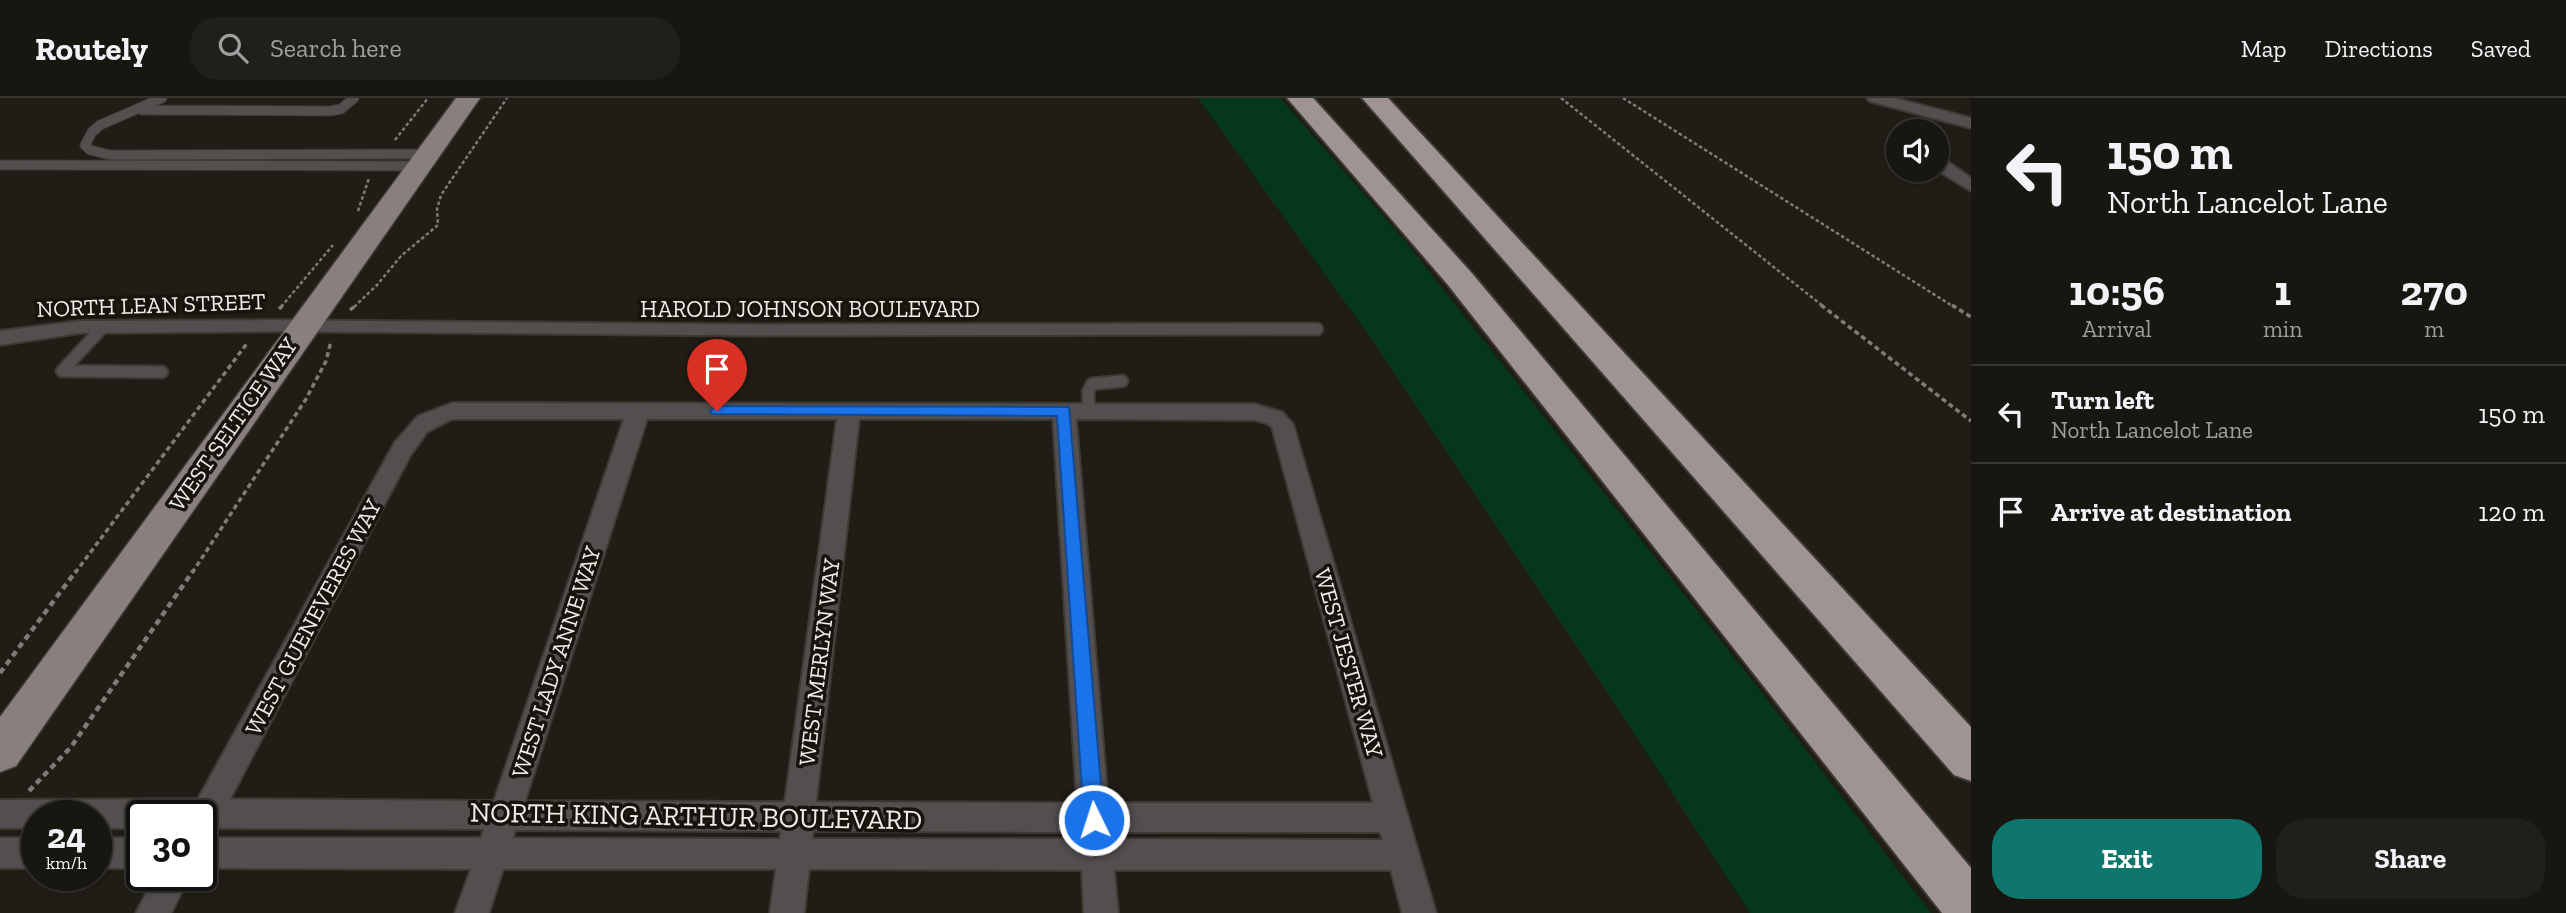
<!DOCTYPE html>
<html lang="en">
<head>
<meta charset="utf-8">
<style>
  body { margin:0; font-family:"Zilla Slab",serif; background:#211f19; color:#f1f3f6; height:100vh; display:flex; flex-direction:column; font-size:26px; white-space:nowrap }
  * { box-sizing:border-box; margin:0 }
  p { font-size:23px; color:#9f9f9f }
  .icon { flex:none; width:38px; height:38px; fill:none; stroke:currentColor; stroke-width:2; stroke-linecap:round; stroke-linejoin:round }
  .map { position:relative; flex:1; overflow:hidden }
  .details { display:flex; flex-direction:column; background:#181610; width:595px }
  .details>* { flex:none }
  .banner { background:#181610; color:#f1f3f6; overflow:hidden }
  .fabs { position:absolute; left:1886px; top:21px; display:grid; gap:14px }
  .fabs a { display:grid; place-items:center; width:63px; height:63px; border-radius:50%; background:#181610; box-shadow:0 2px 5px #0004,0 0 0 2px #363530; font-size:35px }
  .speed { position:absolute; left:21px; top:702px; display:flex; gap:14px; font-size:35px; font-weight:700; text-align:center }
  .speed>* { display:grid; place-content:center; width:91px; height:91px; border-radius:50%; background:#181610; box-shadow:0 2px 5px #0004,0 0 0 2px #363530; line-height:1 }
  .speed small { font-size:18px; font-weight:400 }
  .speed .limit { border:4px solid #111; border-radius:10px; background:#fff; color:#111 }
  .pin { position:absolute; display:grid; place-items:center; width:60px; height:60px; color:#fff; margin:-72px -30px; border-radius:50% 50% 50% 0; rotate:-45deg; box-shadow:0 0 7px #0007 }
  .pin .icon { rotate:45deg }
  .me { position:absolute; width:77px; margin:-38px; rotate:356deg; stroke-linejoin:round; filter:drop-shadow(0 0 5px #0008) }
  .turn { display:flex; align-items:center; gap:24px; height:147px; padding:0 21px; font-size:32px }
  .turn .icon { width:91px; height:91px; stroke-width:2.5 }
  .turn b { display:block; font-size:49px; line-height:60px }
  .eta { display:flex; justify-content:space-evenly; align-items:center; height:119px; text-align:center }
  .eta b { font-size:42px; font-weight:800; line-height:49px }
  .primary-button { display:flex; gap:14px; margin-top:auto; padding:14px 21px }
  .primary-button a { flex:1; height:80px; border-radius:28px; background:#0f766e; color:#fff; font-size:28px; font-weight:800; line-height:80px; text-align:center }
  .primary-button a+a { background:#211f19; color:#f1f3f6 }
  ul { padding:0; list-style:none }
  li { display:flex; align-items:center; gap:21px; height:98px; padding:0 21px; border-top:2px solid #363530 }
  li div { flex:1 }
  li b { display:block; font-size:26px }
  li em { font-style:normal }
  header { display:flex; align-items:center; gap:42px; box-sizing:border-box; height:98px; padding:0 35px; background:#181610; border-bottom:2px solid #363530 }
  header strong { font-size:33px }
  nav { display:flex; gap:38px; margin-inline-start:auto; font-size:24px }
  .search { width:490px; height:63px; background:#211f19; display:flex; align-items:center; gap:18px; box-sizing:border-box; padding:0 24px; border-radius:28px; color:#9f9f9f; font-size:26px }
  main { display:flex; flex:1; min-height:0 }
  .map>svg:first-child { display:block }
  .green { fill:#05371e }
  .lines { fill:none; stroke-linecap:round; stroke-linejoin:round }
  .service-far1-casing { stroke:#3d3a33; stroke-width:11 }
  .service-casing { stroke:#3d3a33; stroke-width:15 }
  .minor-casing { stroke:#3d3a33; stroke-width:4 }
  .primary-casing { stroke:#3d3a33; stroke-width:3 }
  .motorway-casing { stroke:#3d3a33; stroke-width:4 }
  .path-far2 { stroke:#7e7c76; stroke-width:2.5; stroke-dasharray:3.5 2.5; stroke-linecap:butt }
  .path-far1 { stroke:#7e7c76; stroke-width:3.5; stroke-dasharray:5 3.5; stroke-linecap:butt }
  .path { stroke:#7e7c76; stroke-width:4.5; stroke-dasharray:6 4.5; stroke-linecap:butt }
  .service-far1 { stroke:#534f4e; stroke-width:9 }
  .service { stroke:#534f4e; stroke-width:11 }
  .minor { fill:#534f4e; fill-rule:evenodd }
  .primary { fill:#89807e; fill-rule:evenodd }
  .motorway { fill:#9f9491; fill-rule:evenodd }
  .route { fill:#1a73e8; stroke:#114b97; stroke-width:2 }
  .labels { text-anchor:middle; dominant-baseline:central; stroke-width:7; stroke-linejoin:round; paint-order:stroke }
  .street-label { font-size:23px; fill:#efede8; stroke:#17140d }
  .near-street-label { font-size:28px; fill:#efede8; stroke:#17140d }
</style>
</head>
<body>
<header>
<strong>Routely</strong>
<div class="search"><svg class="icon" aria-label="search" viewBox="0 0 24 24"><circle cx="10" cy="10" r="6"/><path d="M15 15l6 6"/></svg>Search here</div>
<nav><a>Map</a><a>Directions</a><a>Saved</a></nav>
</header>
<main>
<div class="map">
<svg width="1971" height="815" viewBox="0 0 1971 815">
  <rect width="100%" height="100%" fill="#201d16"/>
  <!-- green -->
  <path class="green" d="M1198,0h82l125,143 357,452 169,220h-181l-144,-223 -233,-349z"/>
  <g class="lines">
    <defs>
      <path id="service-far1" d="M162,0l-62,27 -8,7 -7,13 5,5 20,5 317,-1
        M142,12l188,1 11,-2 13,-11
        M0,67l419,1"/>
      <path id="service" d="M307,228l441,4 569,-1
        M103,229l-41,44 100,1
        M1089,313l-1,-19 4,-8 30,-3"/>
      <path id="minor" d="M1867,0h27l77,20v10l-102,-27z
        M1937,51l6,1 5,12 23,16v13l-34,-21z
        M303,222l7,1 3,5 -3,5 -230,2 -80,12v-14l80,-10z
        M452,305l802,1 28,8 11,12 143,489h-34l-11,-43h-277l4,43h-34l-2,-43 -273,-1 -5,44h-34l6,-44h-273l-14,44h-34l16,-44 -270,-1v-52h-59v12h-46v-12h-59v12h-37v-28l198,-1 197,-357 23,-26zM452,321h172l-130,382 -264,-2 180,-343 17,-24zM647,321h190l-52,383 -260,-1zM859,321h194l24,384 -261,-1zM1076,321l178,1 12,3 6,4 101,376h-265zM215,730l269,1 -3,9h-278l9,-4zM515,732l266,1 -1,8 -267,-1zM813,733l266,1 1,7h-268zM1111,734h269l3,8 -272,-1z
        M0,740h37v30h-37z
        M96,740h46v30h-46z
        M156,777h34l-19,38h-35z"/>
      <path id="primary" d="M456,0h24l-464,668 -16,6v-55z"/>
      <path id="motorway" d="M1287,0h26l157,173 501,597v45h-29l-494,-628z
        M1362,0h26l583,629v54l-17,-6z"/>
    </defs>
    <!-- service-far1 casing -->
    <use href="#service-far1" class="service-far1-casing"/>
    <!-- service casing -->
    <use href="#service" class="service-casing"/>
    <!-- minor casing -->
    <use href="#minor" class="minor-casing"/>
    <!-- primary casing -->
    <use href="#primary" class="primary-casing"/>
    <!-- motorway casing -->
    <use href="#motorway" class="motorway-casing"/>
    <!-- path-far2 -->
    <path class="path-far2" d="M1561,0l263,209
      M1623,0l331,209
      M395,42l33,-42
      M358,113l11,-33
      M281,209l52,-62
      M354,209l23,-22 24,-29 37,-31 -1,-16 4,-14 66,-97"/>
    <!-- path-far1 -->
    <path class="path-far1" d="M1821,207l150,116
      M1952,207l19,12
      M279,211l4,-4
      M350,212l6,-5
      M75,475l173,-231
      M192,475l114,-174 20,-38 5,-20"/>
    <!-- path -->
    <path class="path" d="M0,575l76,-102
      M29,693l42,-44 122,-176"/>
    <!-- service-far1 -->
    <use href="#service-far1" class="service-far1"/>
    <!-- service -->
    <use href="#service" class="service"/>
    <!-- minor -->
    <use href="#minor" class="minor"/>
    <!-- primary -->
    <use href="#primary" class="primary"/>
    <!-- motorway -->
    <use href="#motorway" class="motorway"/>
  </g>
  <!-- route -->
  <path class="route" d="M717,308l352,1 35,413 -3,7 -7,2 -7,-2 -3,-7 -27,-404 -345,-2 -2,-3z"/>
  <g class="labels">
    <!-- street labels -->
    <g class="street-label">
      <text transform="translate(151 207) rotate(-2)">NORTH LEAN STREET</text>
      <text x="810" y="211">HAROLD JOHNSON BOULEVARD</text>
      <text transform="translate(233 326) rotate(-55)">WEST SELTICE WAY</text>
      <text transform="translate(313 519) rotate(-62)">WEST GUENEVERES WAY</text>
      <text transform="translate(556 564) rotate(-72)">WEST LADY ANNE WAY</text>
      <text transform="translate(819 564) rotate(-83)">WEST MERLYN WAY</text>
      <text transform="translate(1349 565) rotate(74)">WEST JESTER WAY</text>
    </g>
    <!-- near-street labels -->
    <g class="near-street-label">
      <text transform="translate(696 718) rotate(1)">NORTH KING ARTHUR BOULEVARD</text>
    </g>
  </g>
</svg>
<div class="fabs">
<a><svg class="icon" aria-label="sound" viewBox="0 0 24 24"><path d="M4 9h4l5-4v14l-5-4H4zM17 9q2 3 0 6"/></svg></a>
</div>
<div class="speed"><div>24<small>km/h</small></div><div class="limit">30</div></div>
<div class="pin" style="left:717px;top:313px;background:#d93025"><svg class="icon" aria-label="arrive" viewBox="0 0 24 24"><path d="M6 21V4h12l-3 4 3 4H6"/></svg></div>
<svg class="me" style="left:1094px;top:722px" viewBox="-20 -20 40 40"><circle r="17" fill="#1a73e8" stroke="#fff" stroke-width="3"/><path d="M0-11L8 9 0 5-8 9z" fill="#fff"/></svg>
</div>
<section class="details">
<div class="banner">
<div class="turn"><svg class="icon" aria-label="left" viewBox="0 0 24 24"><path d="M17 20v-9H6M10 6l-5 5 5 5"/></svg><div><b>150 m</b>North Lancelot Lane</div></div>
</div>
<div class="eta">
<div><b>10:56</b><p>Arrival</p></div>
<div><b>1</b><p>min</p></div>
<div><b>270</b><p>m</p></div>
</div>
<ul>
<li><svg class="icon" aria-label="left" viewBox="0 0 24 24"><path d="M17 20v-9H6M10 6l-5 5 5 5"/></svg><div><b>Turn left</b><p>North Lancelot Lane</p></div><em>150 m</em></li>
<li><svg class="icon" aria-label="arrive" viewBox="0 0 24 24"><path d="M6 21V4h12l-3 4 3 4H6"/></svg><div><b>Arrive at destination</b></div><em>120 m</em></li>
</ul>
<div class="primary-button"><a>Exit</a><a>Share</a></div>
</section>
</main>
</body>
</html>
